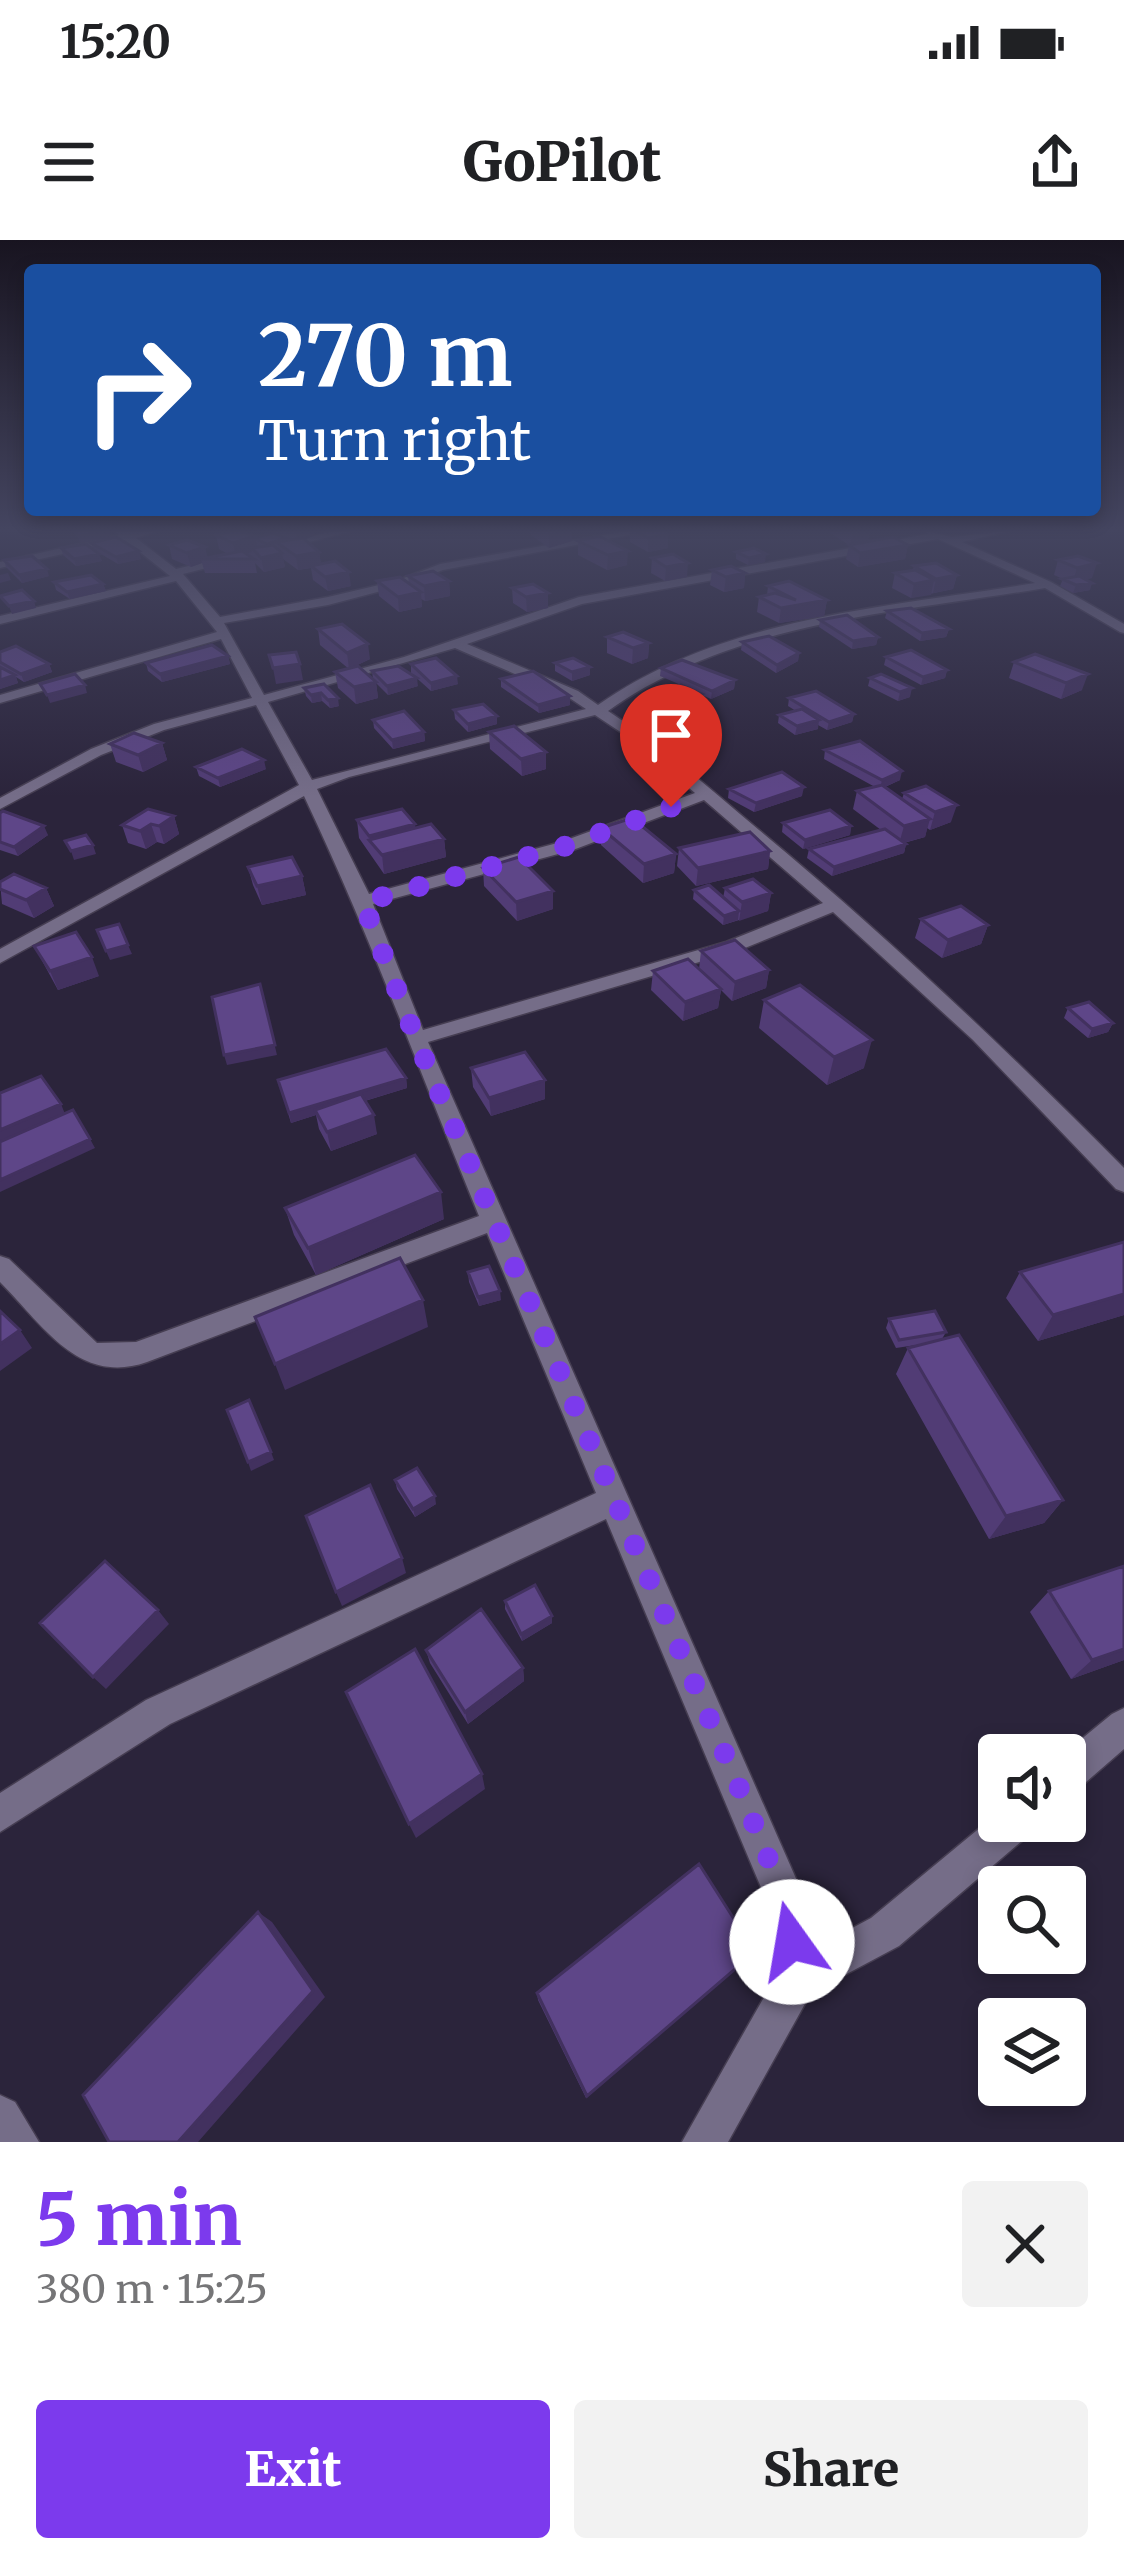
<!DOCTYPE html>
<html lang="en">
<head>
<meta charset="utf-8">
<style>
  body { margin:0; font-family:Merriweather,serif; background:#f2f2f2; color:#202124; height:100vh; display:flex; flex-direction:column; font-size:45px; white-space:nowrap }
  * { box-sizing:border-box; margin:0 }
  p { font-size:39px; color:#757577 }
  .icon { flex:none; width:66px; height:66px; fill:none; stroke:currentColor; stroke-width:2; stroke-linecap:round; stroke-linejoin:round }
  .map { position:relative; height:1902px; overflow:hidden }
  .panel { display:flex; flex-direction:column; background:#fff; flex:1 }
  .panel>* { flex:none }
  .hud { position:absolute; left:24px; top:24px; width:1077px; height:252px; border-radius:12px; box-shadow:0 6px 18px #0003; background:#1a4fa0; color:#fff; overflow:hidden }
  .controls { position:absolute; left:978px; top:1494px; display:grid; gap:24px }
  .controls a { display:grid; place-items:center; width:108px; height:108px; border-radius:12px; background:#fff; box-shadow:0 6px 18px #0003; font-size:60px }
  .pin { position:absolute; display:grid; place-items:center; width:102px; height:102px; color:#fff; margin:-123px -51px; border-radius:50% 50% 50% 0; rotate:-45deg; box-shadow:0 0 12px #0007 }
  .pin .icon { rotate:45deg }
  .me { position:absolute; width:132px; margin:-66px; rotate:347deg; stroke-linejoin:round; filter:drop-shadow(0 0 9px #0008) }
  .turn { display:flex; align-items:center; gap:42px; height:252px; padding:0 36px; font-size:54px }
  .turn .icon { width:156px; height:156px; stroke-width:2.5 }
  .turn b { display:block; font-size:84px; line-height:102px }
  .round { display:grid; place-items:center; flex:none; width:126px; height:126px; border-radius:12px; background:#f2f2f2 }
  .summary { display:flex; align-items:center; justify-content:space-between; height:204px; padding:0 36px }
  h1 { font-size:72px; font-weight:800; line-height:90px; color:#7c3aed }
  .primary-button { display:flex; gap:24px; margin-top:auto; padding:24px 36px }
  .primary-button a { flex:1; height:138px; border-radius:12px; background:#7c3aed; color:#fff; font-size:48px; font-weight:800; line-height:138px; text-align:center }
  .primary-button a+a { background:#f2f2f2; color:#202124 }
  .status { display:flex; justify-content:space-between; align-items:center; height:84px; padding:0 60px; background:#fff; direction:ltr }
  .status svg { height:33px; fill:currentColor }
  header { display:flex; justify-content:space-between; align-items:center; height:156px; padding:0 36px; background:#fff; font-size:54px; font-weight:800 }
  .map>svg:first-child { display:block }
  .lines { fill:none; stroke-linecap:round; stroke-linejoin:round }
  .street-casing { stroke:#463e52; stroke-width:3 }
  .street { fill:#756d88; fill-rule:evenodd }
  .wall { fill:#513c75 }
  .shaded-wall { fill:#42315f }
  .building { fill:#5e4688; stroke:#42315f; stroke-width:3 }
  .route { stroke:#7c3aed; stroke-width:21; stroke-dasharray:0 37.8 }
</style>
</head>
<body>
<div class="status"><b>15:20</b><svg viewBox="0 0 49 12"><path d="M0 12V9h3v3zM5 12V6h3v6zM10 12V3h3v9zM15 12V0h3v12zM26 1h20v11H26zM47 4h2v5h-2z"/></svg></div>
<header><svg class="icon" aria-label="menu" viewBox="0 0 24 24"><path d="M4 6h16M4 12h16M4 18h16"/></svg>GoPilot<svg class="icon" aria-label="share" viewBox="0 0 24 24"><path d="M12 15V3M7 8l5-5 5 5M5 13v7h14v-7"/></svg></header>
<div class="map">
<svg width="1124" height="1902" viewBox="0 0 1124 1902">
  <rect width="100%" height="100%" fill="#2b243b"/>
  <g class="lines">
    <defs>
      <path id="street" d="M115,291h43l-22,7 40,31 158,-38h18l-169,43 37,43 108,-20 68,-16 44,-17 187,-33h23l-207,39 -39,15 -76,20 -104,18 40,72 140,-38 175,-60 349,-63 -3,-3 27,6 58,-6 -48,11 89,40 73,42v9l-4,-1 -75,-44c-148,25 -311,33 -437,123 54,35 102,78 151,119 128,106 248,220 365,338v24l-8,-3 -143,-149 -140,-128 -93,38 -312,92 373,848 12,59 58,-31 128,-106v9h37l-6,13 -131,112 -88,47 -83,149h-46l94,-166 -8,-72 -162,-385 -436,205 -170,108v-39l146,-93 450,-207 -109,-260 -340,129c-68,24 -104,-37 -147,-80v-26l9,3 88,84 39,-1 343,-126c-58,-141 -110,-283 -175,-420l-304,167v-14l299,-164 -43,-80 -92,25 -63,25 -101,54v-11l91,-49 63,-25 98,-26 -31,-59 -221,64v-8l217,-63 -41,-51 -176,43v-8l170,-40 -45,-36 -125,28v-6l119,-27zM938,299l97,44c-149,25 -310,33 -437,122l-20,-14 -111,-47 115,-40zM455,408l113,49 18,12 -274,71 -44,-78zM595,475l39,26 61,52 -134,49 -192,52 -52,-105 32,-12zM704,560l119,103 -97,39 -303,88 -50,-126 200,-54z
        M1124,1468v41l-46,40 -13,5 -3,-39 50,-41z
        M0,1855l15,7 24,40h-39z"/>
    </defs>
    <!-- street casing -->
    <use href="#street" class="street-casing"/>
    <!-- street -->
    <use href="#street" class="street"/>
  </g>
  <!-- wall -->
  <path class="wall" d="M276,291h37l1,5 -9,3 14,13 2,12 30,22 -23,5 -15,-11 -2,-12 -13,2 -15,-11 2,8 -21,5 -9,-9 2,10h-52l-3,-10 -11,4 -19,-8 -3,-14 36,2 2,11 21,-4 -9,-5 -3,-14 40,3 20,-4z
    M530,291h29l13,10 -23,7 -18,-13z
    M630,291h34l4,17 -20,4 -18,-10z
    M827,291h43l-2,10 40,4 -3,14 -47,8 -12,-8 3,-14z
    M578,301l49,24 -20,5 -29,-15z
    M91,303l50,16 -23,5 -24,-14 8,11 -26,5 -13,-11 -2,-7 33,2z
    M736,312l29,10 -17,3 -12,-6z
    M1078,316l14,22 -6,1 4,11 -17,3 -13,-7 3,-7 -9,-4 4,-15z
    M652,318l35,19 -22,4 -14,-8z
    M4,320l45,16 -27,7 -16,-16z
    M914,326l43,9 -4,14 -42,9 -19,-10 3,-15 18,-3z
    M712,330l33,3 -1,15 -20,4 -14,-7z
    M408,336l41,5 1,15 -25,5 -4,-2 1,8 -23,5 -20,-16 -2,-15 32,3z
    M54,342l49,2 3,7 -36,8 -14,-9z
    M768,346l59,14 -3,16 -45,7 -22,-11 2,-15 8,-2z
    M512,348l36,20 -21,4 -14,-9z
    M887,371l62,18 -3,8 -26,4 -35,-23z
    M820,380l58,17 -2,8 -24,4 -33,-22z
    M318,389l52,30 -19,9 22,11 -1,-8 46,15 -30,9 -12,-12 2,15 -22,6 -18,-16 -3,-16 14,-3 -29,-24z
    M607,397l42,6 -1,15 -16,6 -25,-11z
    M742,402l57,11 -1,8 -22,12 -35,-23z
    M0,412l49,12 3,8 -28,10 -8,-5 2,6 -18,6z
    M228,416l2,8 -68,18 -14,-11 -2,-8z
    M886,417l61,13 -2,8 -24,7 -37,-20z
    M1014,422l68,28 -21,9 -52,-21z
    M555,423l35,12 -18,6 -17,-10z
    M411,424l47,20 -27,7 -20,-18z
    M661,428l74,12 -1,9 -23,10 -9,-4 -1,8 -51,26 -20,-11v-9l51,-24 -21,-9z
    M870,438l40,19 -12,4 -30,-15z
    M501,439l69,17v9l-31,8 -38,-26z
    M324,444l15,22 -9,2 -8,-7 -10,2 -6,-7 -2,-8z
    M789,458l65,16 -2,8 -25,8 -9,-5v4l-23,6 -17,-12 1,-8 17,-4 -8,-5z
    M454,470l43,14 -29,8 -13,-13z
    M373,480l51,12 1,9 -32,8 -19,-21z
    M489,492l57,20v17l-24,7 -32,-27z
    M162,503l5,17 -24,12 -27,-10 -6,-18z
    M825,510l75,30 -15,7 17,12 2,-6 47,29 -21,8 -3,-2 -2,9 -21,6 2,1 -2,9 -72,23 -25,-18 2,-9 72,-19 -28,-21 4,-18 18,-4 -51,-28z
    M196,527l70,2 -46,18 -21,-11z
    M729,549l73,7 -48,16 -26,-14z
    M0,573l48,22 -30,21 -18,-6z
    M174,576l5,18 -15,10 -7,-2 -11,7 -18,-6 -6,-18z
    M357,580l58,4v4l29,11 2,18 -62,17 -25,-36z
    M783,583l68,3 -1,9 -47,14 -21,-17z
    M601,588l75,26 -2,19 -31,10 -42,-38z
    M679,608l91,3 -2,18 -72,17 -19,-20z
    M248,627l54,9 4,19 -44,10 -9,-20z
    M483,628l70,23v18l-36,12 -33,-35z
    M0,642l46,6 8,18 -20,12 -32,-14z
    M725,648l46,5 -3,18 -45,14 -30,-26 1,-9 29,8z
    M921,679l67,6 -7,19 -39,14 -27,-20z
    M34,706l65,30 -41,14z
    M701,711l68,19 -3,18 -34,13 -11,-11 -3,18 -35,13 -32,-31 2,-19 46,-2z
    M764,760l100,68 -37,17 -68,-57z
    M1068,768l45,15 -5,9 -20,6 -24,-20z
    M471,828l74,31 -54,17 -18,-29z
    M406,838l1,10 -42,13 12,33 -46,17 -12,-22 -3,-14 -25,8 -13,-43z
    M285,968l159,11 -128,56 -22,-40z
    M1124,1002v73l-86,26 -32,-43 14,-26z
    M468,1032l33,28 -22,6 -10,-24z
    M889,1079l57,13 -4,7 121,161 -19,23 -55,16 -93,-165 12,-26 15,-4 -27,4 -10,-20z
    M395,1240l41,24 -21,13 -18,-28z
    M1049,1351l75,69 -53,19 -41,-67z
    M505,1361l47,22 -30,18 -17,-32z
    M426,1410l97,18 1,13 -56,43 -38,-61z
    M755,1712l-169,146 -48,-98 -1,-7z"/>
  <!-- shaded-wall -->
  <path class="shaded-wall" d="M109,291l2,7 -31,5 -2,-7z
    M295,291h18l1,5 -17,6z
    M559,291h13v10l-23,7v-14z
    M859,291h11l-2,11 -18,4 3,-14z
    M668,294v14l-20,4v-14z
    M255,296l3,14 -6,-2v4l-16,5 -3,-14z
    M908,305l-3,14 -47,8 2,-14z
    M205,307l3,12h-7l1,4 -11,4 -4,-14z
    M139,311l2,8 -23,5 -2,-7z
    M628,311l-1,14 -20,5 1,-15z
    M319,312l2,14 -23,4 -2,-14z
    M282,313l3,14 -21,5 -3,-14z
    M99,314l3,7 -26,5 -2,-7z
    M766,314l-1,8 -17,3 1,-7z
    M688,323l-1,14 -22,4 1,-14z
    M1097,323l-5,15 -19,4 4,-14z
    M47,329l2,7 -27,7 -3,-8z
    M349,332l2,14 -23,5 -3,-14z
    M8,333l3,7 -11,3v-8z
    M745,333l-1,15 -20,4 2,-15z
    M957,335l-4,14 -20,4 3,-14z
    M934,340l-3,15 -20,3 3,-14z
    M449,341l1,15 -25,5 -1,-15z
    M1092,343l-2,7 -17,3 3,-8z
    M103,344l3,7 -36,8 -3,-7z
    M421,352l1,15 -23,5 -1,-15z
    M548,353v15l-21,4 -1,-15z
    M827,360l-3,16 -45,7 2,-15z
    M34,361l2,7 -24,6 -3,-8z
    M949,389l-3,8 -26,4 2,-8z
    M878,397l-2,8 -24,4 1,-8z
    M649,403l-1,15 -16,6 1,-16z
    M368,404l2,15 -21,10 -2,-16z
    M799,413l-1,8 -22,12 1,-8z
    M228,416l2,8 -68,18 -2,-8z
    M49,424l3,8 -28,10 -3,-8z
    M300,424l3,16 -27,4 -3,-16z
    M590,427v8l-18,6v-9z
    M947,430l-2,8 -24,7 2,-8z
    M1088,434l-6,16 -21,9 5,-16z
    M15,435l3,8 -18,6v-9z
    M457,436l1,8 -27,7v-8z
    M417,438l1,8 -30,9 -1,-9z
    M735,440l-1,9 -23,10 1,-8z
    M376,442l2,16 -22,6 -2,-17z
    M85,445l2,8 -37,10 -3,-8z
    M912,448l-2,9 -12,4 2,-9z
    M321,453l1,8 -10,2 -1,-8z
    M702,454l-1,9 -51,26v-9z
    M570,456v9l-31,8 -1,-8z
    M338,458l1,8 -9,2 -2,-8z
    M854,474l-2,8 -25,8 2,-8z
    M497,476v8l-29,8v-8z
    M819,480l-1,9 -23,6 2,-9z
    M424,492l1,9 -32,8 -1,-9z
    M162,503l5,17 -24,12 -5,-17z
    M546,512v17l-24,7 -1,-17z
    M264,520l2,9 -46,18 -2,-9z
    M902,531l-2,9 -20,9 2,-9z
    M804,547l-2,9 -48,16 2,-9z
    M957,565l-6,17 -21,8 5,-18z
    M174,576l5,18 -15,10 -5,-18z
    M930,579l-5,18 -26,7 5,-18z
    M151,584l6,18 -11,7 -6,-18z
    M415,584l2,17 -47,-1 -1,-4z
    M44,586l4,9 -30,21 -4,-9z
    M851,586l-1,9 -47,14 2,-9z
    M444,599l2,18 -62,17 -2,-19z
    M906,604l-2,9 -72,23 2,-9z
    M93,605l3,9 -22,6 -3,-9z
    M770,611l-2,18 -72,17 2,-18z
    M676,614l-2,19 -31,10 1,-19z
    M302,636l4,19 -44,10 -5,-19z
    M46,648l8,18 -20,12 -8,-18z
    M553,651v18l-36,12 -1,-19z
    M771,653l-3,18 -29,10 3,-19z
    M739,671l-1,9 -15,5 1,-9z
    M988,685l-7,19 -39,14 6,-18z
    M128,705l4,9 -22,6 -4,-9z
    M92,717l7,19 -41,14 -8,-19z
    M769,730l-3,18 -34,13 3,-19z
    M260,744l17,71 -50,10 -3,-10z
    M721,749l-3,19 -35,13 2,-19z
    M1113,783l-5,9 -20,6 4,-9z
    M872,800l-8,28 -37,17 7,-28z
    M406,838l1,10 -89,27 -3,-5 1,5 -25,8 -2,-10z
    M545,840v19l-54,17 -2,-18z
    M61,864l4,10 -65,28v-12z
    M374,875l3,19 -46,17 -4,-19z
    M90,899l5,9 -95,44v-12z
    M441,952l3,27 -128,56 -8,-27z
    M500,1051l1,9 -22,6 -1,-9z
    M1124,1054v21l-86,26 15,-26z
    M423,1060l5,27 -143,63 -10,-26z
    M20,1090l12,18 -32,23v-27z
    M271,1212l3,8 -23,11 -3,-9z
    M435,1256l1,8 -21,13 -2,-8z
    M1063,1260l-19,23 -55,16 17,-23z
    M402,1318l4,15 -64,33 -6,-14z
    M158,1370l11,14 -63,65 -13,-12z
    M552,1376v7l-30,18 -1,-7z
    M1124,1409v11l-53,19 21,-19z
    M523,1428l1,13 -56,43 -3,-12z
    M482,1534l3,15 -69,49 -7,-14z
    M258,1672l14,10 53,75 -127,145h-20z"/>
  <!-- building -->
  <path class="building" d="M74,291h33l-29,5z
    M233,291h7l15,5 -22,7 -17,-8z
    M636,291h28l4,3 -20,4z
    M273,293l13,5 -19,6 -13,-6z
    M599,296l29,15 -20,4 -30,-14z
    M116,297l23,14 -23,6 -25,-14z
    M893,297l15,8 -48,8 -11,-8z
    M303,298l16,14 -23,4 -20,-14z
    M187,300l18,7 -18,6 -18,-8z
    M86,304l13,10 -25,5 -13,-11z
    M273,305l9,8 -21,5 -9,-10z
    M754,308l12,6 -17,4 -13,-6z
    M242,311l12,8h-53z
    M673,314l15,9 -22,4 -14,-9z
    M32,316l15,13 -28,6 -15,-15z
    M1078,316l19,7 -20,5 -19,-8z
    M335,321l14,11 -24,5 -14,-11z
    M936,323l21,12 -21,4 -22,-13z
    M731,326l14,7 -19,4 -14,-7z
    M915,330l19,10 -20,4 -19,-11z
    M433,331l16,10 -25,5 -16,-10z
    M91,335l12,9 -36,8 -13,-10z
    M1079,336l13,7 -16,2 -14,-6z
    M400,337l21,15 -23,5 -21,-16z
    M789,341l38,19 -46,8 -22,-11 16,-4 21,7 -28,-14z
    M533,344l15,9 -22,4 -14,-9z
    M22,350l12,11 -25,5 -9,-10z
    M911,368l38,21 -27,4 -35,-22z
    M847,375l31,22 -25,4 -33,-21z
    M342,384l26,20 -21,9 -29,-24z
    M623,392l26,11 -16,5 -26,-11z
    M769,396l30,17 -22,12 -35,-23z
    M212,405l16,11 -68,18 -14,-11z
    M16,406l33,18 -28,10 -21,-12v-10z
    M911,410l36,20 -24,7 -37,-20z
    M296,412l4,12 -27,4 -4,-13z
    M1035,414l53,20 -22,9 -52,-21z
    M436,418l21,18 -26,7 -20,-19z
    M573,418l17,9 -18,5 -17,-9z
    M682,420l53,20 -23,11 -51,-23z
    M358,426l18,16 -22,5 -19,-15z
    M398,426l19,12 -30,8 -15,-15z
    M0,427l15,8 -15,5z
    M533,431l37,25 -32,9 -37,-26z
    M75,434l10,11 -38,10 -7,-11z
    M881,434l31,14 -12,4 -30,-14z
    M324,444l14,14 -10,2 -7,-7 -10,2 -7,-7z
    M681,445l21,9 -52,26 -20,-11z
    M816,451l38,23 -25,8 -40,-24z
    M483,464l14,12 -29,8 -14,-14z
    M802,469l17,11 -22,6 -18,-11z
    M404,471l20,21 -32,8 -19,-20z
    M514,486l32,26 -25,7 -32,-27z
    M134,493l28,10 -24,12 -28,-11z
    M860,501l42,30 -20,9 -57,-30z
    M242,509l22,11 -46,18 -22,-11z
    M782,532l22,15 -48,16 -27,-14z
    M882,545l48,34 -26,7 -47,-35z
    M926,546l31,19 -22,7 -31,-19z
    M148,569l26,7 -15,10 -8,-2 -11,7 -18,-6z
    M402,569l13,15 -46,12 -12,-16z
    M830,570l21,16 -46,14 -22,-17z
    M3,571l41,15 -30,21 -14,-5v-29z
    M632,578l44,36 -32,10 -43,-36z
    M431,584l13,15 -62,16 -13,-15z
    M885,589l21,15 -72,23 -25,-18z
    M750,592l20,19 -72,17 -19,-20z
    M86,595l7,10 -22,6 -6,-10z
    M292,617l10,19 -45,10 -9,-19z
    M519,617l34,34 -37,11 -33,-34z
    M14,634l32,14 -20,12 -26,-11v-7z
    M753,639l18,14 -29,9 -17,-14z
    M709,645l30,26 -15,5 -30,-26z
    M961,666l27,19 -40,15 -27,-21z
    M119,684l9,21 -22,6 -9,-21z
    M76,692l16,25 -42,14 -16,-25z
    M735,700l34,30 -34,12 -34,-31z
    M688,719l33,30 -36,13 -32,-31z
    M260,744l15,61 -51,10 -12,-58z
    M800,745l72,55 -38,17 -70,-57z
    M1089,762l24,21 -21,6 -24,-21z
    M386,809l20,29 -117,35 -11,-33z
    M525,812l20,28 -56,18 -18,-30z
    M41,836l20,28 -61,26v-37z
    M361,854l13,21 -47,17 -12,-22z
    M73,870l17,29 -90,41v-38z
    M415,915l26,37 -133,56 -23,-40z
    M1124,1002v52l-71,21 -33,-43z
    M400,1018l23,42 -148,64 -20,-47z
    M489,1026l11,25 -22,6 -10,-25z
    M0,1071l20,19 -20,14z
    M935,1071l11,21 -47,8 -10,-21z
    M959,1095l104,165 -57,16 -98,-168z
    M249,1160l22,52 -23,10 -21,-52z
    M417,1228l18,28 -22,13 -18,-29z
    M370,1245l32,73 -66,34 -30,-76z
    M105,1321l53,49 -65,67 -53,-54z
    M1124,1326v83l-32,11 -43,-69z
    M535,1345l17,31 -31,18 -16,-33z
    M481,1369l42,59 -58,44 -39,-62z
    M415,1409l67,125 -73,50 -63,-132z
    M699,1624l56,88 -168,144 -50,-103z
    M258,1672l55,79 -135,151h-69l-26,-47z"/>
  <!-- sky -->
  <linearGradient id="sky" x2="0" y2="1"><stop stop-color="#181420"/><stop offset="0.52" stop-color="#444560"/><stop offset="1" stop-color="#444560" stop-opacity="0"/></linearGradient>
  <rect width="1124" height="557" fill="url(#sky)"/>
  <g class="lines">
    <!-- route -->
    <path class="route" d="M671,567l-105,39 -203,56 53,137 320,741 51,124 5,38"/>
  </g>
</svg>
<div class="controls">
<a><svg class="icon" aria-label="sound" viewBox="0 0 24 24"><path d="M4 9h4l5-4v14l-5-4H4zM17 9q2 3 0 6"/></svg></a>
<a><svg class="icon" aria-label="search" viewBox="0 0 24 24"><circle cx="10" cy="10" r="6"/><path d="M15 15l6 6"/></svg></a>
<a><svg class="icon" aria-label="layers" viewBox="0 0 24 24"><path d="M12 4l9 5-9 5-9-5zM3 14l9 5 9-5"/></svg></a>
</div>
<div class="pin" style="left:671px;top:567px;background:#d93025"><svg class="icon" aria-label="arrive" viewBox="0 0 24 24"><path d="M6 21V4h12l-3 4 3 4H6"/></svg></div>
<svg class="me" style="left:792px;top:1702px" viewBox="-20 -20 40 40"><circle r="19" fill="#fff"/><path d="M0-13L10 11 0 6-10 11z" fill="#7c3aed"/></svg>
<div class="hud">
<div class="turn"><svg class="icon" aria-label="right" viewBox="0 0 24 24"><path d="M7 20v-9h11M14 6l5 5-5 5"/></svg><div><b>270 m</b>Turn right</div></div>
</div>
</div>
<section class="panel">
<div class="summary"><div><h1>5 min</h1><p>380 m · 15:25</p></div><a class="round"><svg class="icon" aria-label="close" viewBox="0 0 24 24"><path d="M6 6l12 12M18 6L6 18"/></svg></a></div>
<div class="primary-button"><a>Exit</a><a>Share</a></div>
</section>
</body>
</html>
